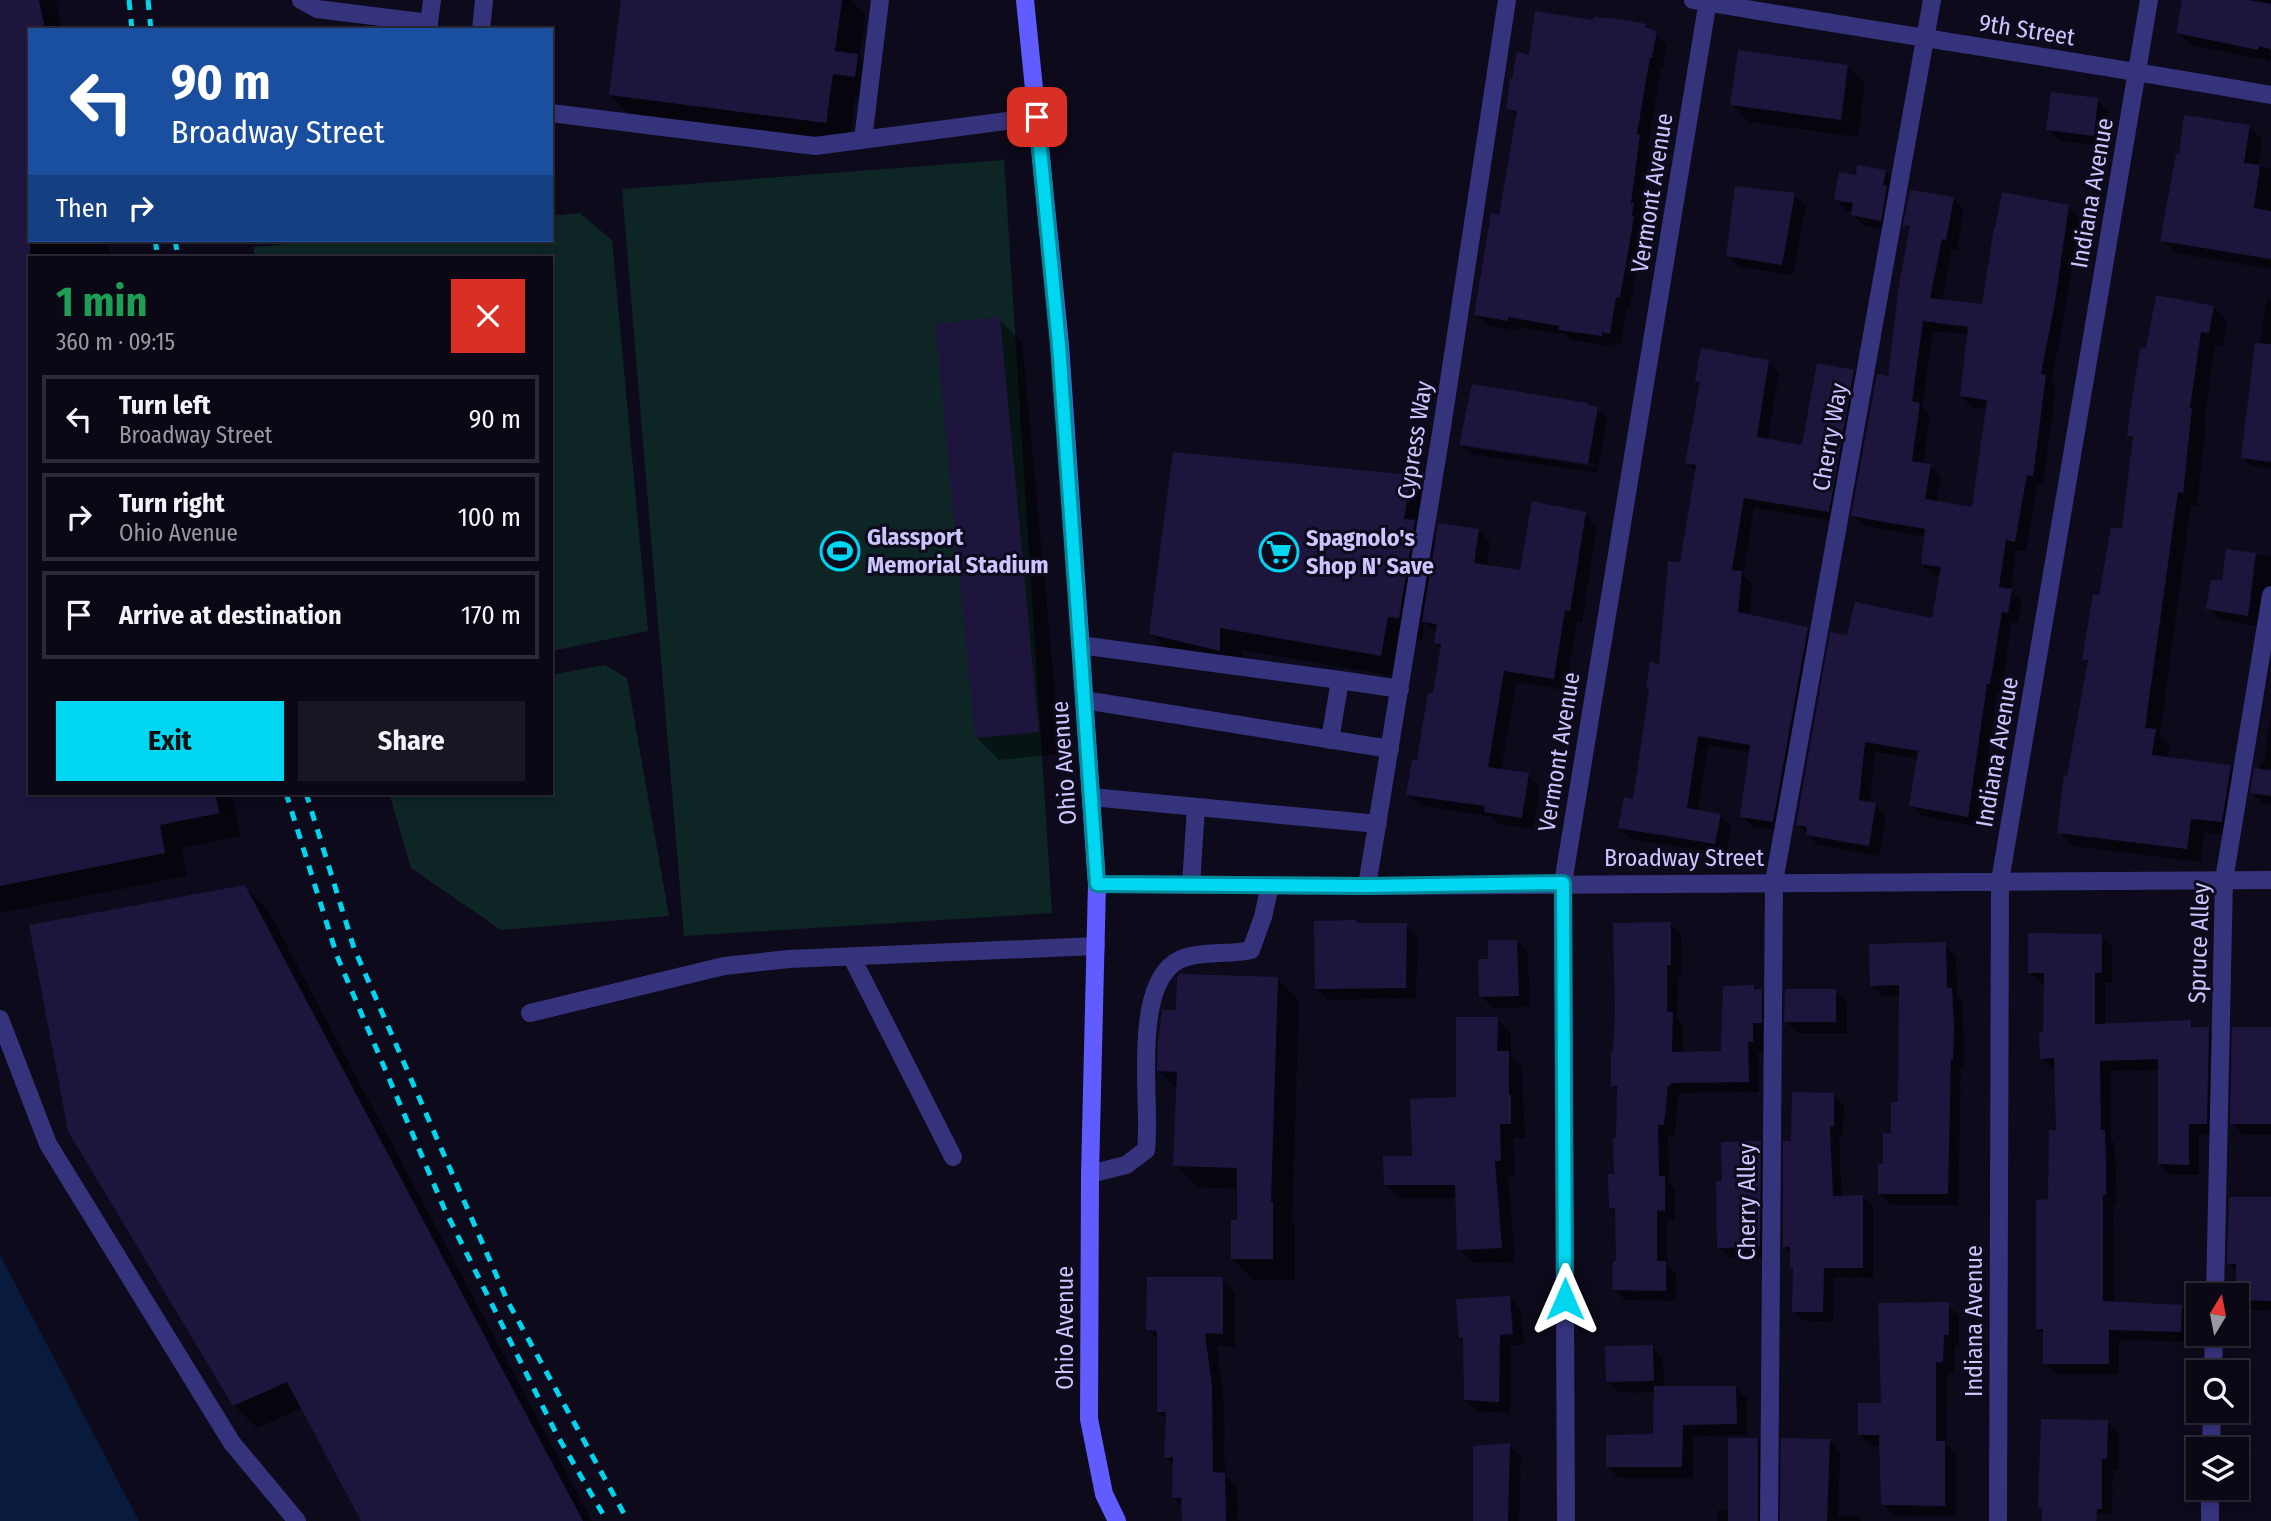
<!DOCTYPE html>
<html lang="en">
<head>
<meta charset="utf-8">
<style>
  body { margin:0; font-family:"Fira Sans Condensed",sans-serif; background:#181622; color:#f1f3f6; height:100vh; display:flex; flex-direction:column; font-size:26px; white-space:nowrap }
  * { box-sizing:border-box; margin:0 }
  p { font-size:23px; color:#999aa0 }
  .icon { flex:none; width:38px; height:38px; fill:none; stroke:currentColor; stroke-width:2; stroke-linecap:round; stroke-linejoin:round }
  .map { position:relative; flex:1; overflow:hidden }
  .drawer { position:absolute; left:28px; top:256px; width:525px; height:539px; display:flex; flex-direction:column; background:#0a0815; border-radius:0px; box-shadow:0 4px 10px #0003,0 0 0 2px #2a2934 }
  .drawer>* { flex:none }
  .top-card { position:absolute; left:28px; top:28px; width:525px; height:214px; border-radius:0px; box-shadow:0 4px 10px #0003,0 0 0 2px #2a2934; background:#1a4fa0; color:#fff; overflow:hidden }
  .needle { width:46px; rotate:10deg }
  .fabs { position:absolute; left:2186px; top:1283px; display:grid; gap:14px }
  .fabs a { display:grid; place-items:center; width:63px; height:63px; border-radius:0px; background:#0a0815; box-shadow:0 4px 10px #0003,0 0 0 2px #2a2934; font-size:35px }
  .pin { position:absolute; display:grid; place-items:center; width:60px; height:60px; color:#fff; margin:-30px; border-radius:14px; box-shadow:0 4px 10px #0006 }
  .me { position:absolute; width:77px; margin:-38px; rotate:0deg; stroke-linejoin:round; filter:drop-shadow(0 0 5px #0008) }
  .turn { display:flex; align-items:center; gap:24px; height:147px; padding:0 28px; font-size:32px }
  .turn .icon { width:91px; height:91px; stroke-width:2.5 }
  .turn b { display:block; font-size:49px; line-height:60px }
  .then { display:flex; align-items:center; height:66px; padding:0 28px; background:#0003; gap:14px; font-size:26px }
  .round { display:grid; place-items:center; flex:none; width:74px; height:74px; border-radius:0px; background:#181622 }
  .headline { display:flex; align-items:center; justify-content:space-between; height:119px; padding:0 28px }
  h1 { font-size:42px; font-weight:700; line-height:52px; color:#1e9e55 }
  .primary-button { display:flex; gap:14px; margin-top:auto; padding:14px 28px }
  .primary-button a { flex:1; height:80px; border-radius:0px; background:#00d6f0; color:#111; font-size:28px; font-weight:700; line-height:80px; text-align:center }
  .primary-button a+a { background:#181622; color:#f1f3f6 }
  ul { padding:0; list-style:none }
  li { display:flex; align-items:center; gap:21px; height:88px; margin:0 14px 10px; padding:0 14px; border:4px solid #2a2934; border-radius:0px }
  li div { flex:1 }
  li b { display:block; font-size:26px }
  li em { font-style:normal }
  .map>svg:first-child { display:block }
  .green { fill:#0d2625 }
  .water { fill:#081b3c }
  .shadow { fill:#0007; fill-rule:evenodd }
  .building { fill:#1e153d; fill-rule:evenodd }
  .lines { fill:none; stroke-linecap:round; stroke-linejoin:round }
  .service { stroke:#36337d; stroke-width:18 }
  .minor { stroke:#36337d; stroke-width:18 }
  .secondary { stroke:#615cff; stroke-width:18 }
  .rail { stroke:#00d6f0; stroke-width:5; stroke-dasharray:10 9; stroke-linecap:butt }
  .route-casing { stroke:#008b9c; stroke-width:18 }
  .route { stroke:#00d6f0; stroke-width:12 }
  .labels { text-anchor:middle; dominant-baseline:central; stroke-width:6; stroke-linejoin:round; paint-order:stroke }
  .street-label { font-size:24px; fill:#ccc5ff; stroke:#0d0a1c }
  .poi-label { font-size:24px; font-weight:bold; fill:#ccc5ff; stroke:#0d0a1c; text-anchor:start }
</style>
</head>
<body>
<div class="map">
<svg width="2271" height="1521" viewBox="0 0 2271 1521">
  <rect width="100%" height="100%" fill="#0d0a1c"/>
  <!-- green -->
  <path class="green" d="M1004,160l48,753 -368,23 -62,-747z
    M579,213l33,27 36,391 -97,20v-394h-296l-2,-10 71,-7h227v-24z
    M605,665l22,13 42,238 -168,14 -90,-62 -22,-75h162v-118z"/>
  <!-- water -->
  <path class="water" d="M0,1255l139,266h-139z"/>
  <!-- shadow -->
  <path class="shadow" d="M0,0h56l6,30h-32v210h77l3,17h-80v536h202l9,43 -59,12 5,28 -187,37z
    M623,0h227l15,15 -5,43 20,20 -2,21 -23,-3 -6,50 -216,-28 -23,-23z
    M2184,0h87l-1,61 -79,-16 -13,-12z
    M1595,22l50,4 22,18 -4,24 -2,-1 -13,78 2,3 -9,65 3,3 -2,11 2,2 -14,79 -3,-1 -6,37 -8,-2 -1,4 -41,-6 -5,-5 -47,-8 -1,4 -31,-6 -11,-11 24,-98 18,-98 -10,-10 22,-51z
    M1848,67l17,17 -7,53 -109,-15 -17,-18z
    M2098,100l11,11 -4,35 -45,-5 -12,-12z
    M2249,126l13,13 -4,28 13,2v100l-96,-16 -13,-13z
    M1885,171l11,12 -4,48 -28,-5 -11,-11v-3l-6,-1 -11,-12 21,-22z
    M1794,195l12,11 -13,69 -54,-8 -11,-12z
    M1953,198l11,11 -7,41 -5,-1 -10,52 42,5 84,-100 11,11 -14,96 -14,70 5,4 -13,98h-6l-11,66 -10,-1 -5,40 11,11 -4,22 -6,-1 -11,72h-4l-19,133 -56,-11 -11,-10 7,-47 -43,-7 -5,51 5,1 11,11 -7,41 -61,-11 -20,-20 50,-188 85,-17 9,-44 -9,-1 -11,-11 4,-27 -62,-11 -11,-11 36,-137 22,-148 -6,-6zM1933,331l36,4 -8,61 11,11 15,2 -13,100 -38,-6 5,-26 -11,-11 -7,-1 7,-50 -8,-7z
    M2267,299l4,1v169l-19,-3 -10,-9z
    M2213,307l14,14 -4,26 -8,-2 -11,77 2,2 -9,82 -6,-1 -31,230 10,10 -3,14 64,8 14,14 -9,55 -32,-4 -3,30 -128,-16 -14,-14 30,-168 -5,-5 17,-62 22,-66 11,-90 -5,-6 19,-84z
    M999,319l23,23 39,412 -62,6 -23,-23z
    M1768,362l11,11 -11,67 36,7 49,-76 11,11 -25,140 -85,-14 -11,67 9,9 -3,32 58,13 11,11 -34,192 -31,-5 -11,-11 9,-63 -43,-8 -10,67 22,3 11,11 -5,28 -95,-15 -11,-11 15,-27 46,-237 15,-93 -9,-9 14,-77 -4,-5z
    M1597,409l10,10 -10,54 -126,-19 -10,-10zM1471,445l126,19 -1,3 -125,-19z
    M1411,477l23,23 -6,35 8,9 42,-14 12,12 -3,25 35,5 63,-58 12,12 -15,96 -5,-1 -12,69 -49,-8 -15,89 27,4 12,12 -7,42 -35,-5 -8,-8 -70,-10 -12,-12 11,-32 16,-68 7,-46 -6,-5 2,-9 -13,-11 -3,18 -11,-2 -7,39 -162,-28 1,23 -69,-16 -23,-23z
    M2228,551l43,5v50l-5,22 -47,-9 -11,-11 16,-25z
    M2271,715v90l-9,-2 -10,-10 9,-31h3z
    M245,887l23,23 324,611h-229l-61,-113 -45,20 -23,-23z
    M1670,924l11,11 1,40h-4l-1,44 6,5v30l40,-1 31,-67 18,16v31h-9v20h-5l1,39 -78,1v2l-3,1 -3,39 -7,1 1,46 6,7v32l-8,-1v45l9,9v27l-51,-1 -11,-11 4,-27 -2,-49 -5,-6 4,-31 3,-85 -5,-5z
    M1358,925h48l12,12 -2,61 -88,2 -11,-12z
    M2101,936l11,11v36h-7v42l85,-3 7,7h12l11,11 -2,94h-19v41h-28l-11,-11 -1,-94 -49,1 1,69 4,3 1,35v27h-3l1,98 67,4 12,11 -1,24 -73,-2v34h-63l-11,-11v-28l-7,-7 20,-196 -2,-63h-3l-11,-11 3,-75h-4l-11,-11z
    M1517,941l11,12 2,54 -38,1 -11,-12 9,-35z
    M1945,944l11,12 1,40 6,6 1,67h-3l-3,136h-67l-11,-12 20,-90v-107h-17l-11,-11z
    M1277,979l22,22 -7,222 3,2v55h-41l-22,-22 7,-36v-33l-42,-2 -22,-22 3,-76 -19,-18 19,-59z
    M1835,990l12,12v31h-49l-12,-11z
    M1497,1019l14,14v23l11,11 3,71h-12l2,36 -7,1 7,87 -42,1 -14,-14 -2,-51h-58l-14,-14 29,-26 43,-59z
    M2271,1029v106h-28l-11,-12z
    M1834,1095l10,10 -1,32h-4l3,61 21,-1 10,10v71l-39,-1 -1,45 -29,-1 -10,-10 1,-41 -3,-3v-13l-8,-8z
    M1760,1143l11,11v104h-41l-12,-11 6,-65z
    M2271,1199v112l-22,-1 -12,-11 1,-26 -9,-9z
    M1222,1279l13,13v55l-18,-1 7,56 1,74 12,12 1,31 2,2h-56l-1,-14 -10,-10 1,-31 -9,-9 2,-37 -8,-8 -1,-72 -10,-10z
    M1510,1298l11,11 3,36 -13,1 -1,67 -33,-2 -12,-11v-58l-5,-5z
    M1948,1304l11,12v30h-4l-1,27h-7l-1,71 10,10v62h-61l-12,-12 -1,-58h-11l-12,-12 24,-29z
    M1652,1347l11,11 1,30h72l11,11v36l-54,1v42h-74l-12,-12 48,-30v-44l-36,1 -11,-11z
    M2107,1422l12,11 -1,37h-5l-1,43 -61,3z
    M1758,1440l11,11 -1,70h-51v-11h13z
    M1829,1441l11,11 -2,64 18,-1 6,6h-80z
    M1509,1445l12,11 -2,65h-48h4z"/>
  <!-- building -->
  <path class="building" d="M0,0h39l6,30h-15v763h185l4,20 -59,12 5,28 -165,33z
    M621,0h221l-7,51 23,3 -3,23 -22,-3 -7,49 -217,-28z
    M2182,0h66l23,4v45l-12,-3 -1,4 -82,-17z
    M1535,11l58,9 1,-3 25,2 27,5 -1,3 12,4 -5,27 -2,-1 -13,77 3,1 -9,68h3l-2,12 2,2 -14,81 -4,-1 -6,37 -8,-2v4l-43,-6v-4l-51,-9v4l-34,-6 17,-102 8,2 18,-104 -11,-2 4,-31 2,1 5,-27 12,3z
    M1738,50l110,15 -7,55 -111,-15z
    M2051,92l47,6 -4,38 -48,-6z
    M2184,115l66,10 -6,38 16,2 -6,43 17,3v48l-111,-18 16,-87h3z
    M1857,165l29,5 -3,15 4,1 -6,35 -30,-6 2,-12 -19,-3 5,-28 17,3z
    M1735,186l60,7 -13,72 -56,-9z
    M1910,190l44,7 -8,43 -4,-1 -12,59 52,6 12,-76h1l7,-36 67,13 -14,97 -14,72 5,1 -13,101 -6,-1 -12,67 -9,-2 -7,47 13,2 -4,24 -6,-1 -12,72h-3l-19,133 -59,-11 9,-55 -53,-9 -6,58 17,3 -7,43 -63,-11 1,-8 -11,-2 34,-193 17,3 8,-33 77,16 9,-51 -20,-3 4,-35 -74,-13 26,-142 11,2 11,-91 11,-59 -7,-1zM1923,321l45,6 -8,69 27,4 -15,107 -47,-8 6,-35 -19,-3 8,-58 -8,-2z
    M2156,295l58,11 -5,27 -8,-1 -11,76h2l-9,85 -5,-1 -33,236 11,1 -4,26 79,10 -9,57 -31,-3 -4,30 -130,-16 7,-58 3,1 21,-116h-6l11,-66 6,1 12,-68 11,2 11,-93h-6l3,-23 10,-65 6,1z
    M1000,317l39,415 -64,6 -40,-414z
    M2255,343l16,1v118l-30,-4z
    M1701,348l68,12 -12,77 45,8 15,-82 37,7 -25,142 -85,-14 -12,72 10,1 -4,41 70,15 -35,195 -33,-5 10,-72 -52,-9 -11,72 34,6 -6,30 -97,-16 6,-31 9,2 16,-110 -3,-1 4,-26 9,2 9,-103 12,1 16,-97 -11,-2 15,-81 -5,-1z
    M1472,384l116,19v2l10,2 -10,57 -129,-19z
    M1173,452l238,23 -7,44 11,1 -16,98 -11,-1 -7,39 -161,-28v23l-71,-17z
    M1532,501l54,11 -16,99 -5,-1 -11,69 -50,-8 -16,96 41,6 -7,45 -38,-6 1,-6 -79,-11 6,-35h5l11,-67h5l8,-49 -7,-1 3,-19 -15,-2 16,-99 41,6 -5,34 46,7z
    M2226,549l30,4 -8,63 -42,-7 5,-30 11,2z
    M2254,768l17,2v26l-21,-3z
    M245,885l338,636h-222l-74,-139 -54,24 -165,-275 -39,-206z
    M1356,920v3h51l-1,65 -91,1 -1,-68z
    M1671,922v43h-4v47h6l-1,40 49,-1 2,-65 31,-1v4h8v34h-9v19h-5l1,40 -78,1v2h-3l-4,40h-6l1,51h6v35l-8,-1v51h9v30l-54,-1 1,-29h3l-1,-53h-6l-1,-34h6l-1,-36h3l1,-52h-6v-35h2l2,-40 -2,-88z
    M2028,933l74,1v39h-7v51l96,-4v7h18l-2,97h-18v41l-31,-1v-105l-58,2 1,69h4l1,36v29h-3v106l79,4 -1,27 -72,-2v34h-66v-35h-7v-129l12,-1 1,-69h7l-2,-72 -14,1 -1,-26 4,-1 1,-59h-16z
    M1488,940h29l2,56 -40,1 -1,-38h10z
    M1946,942l1,46h5l2,39 -1,32h-2l-3,135h-70v-30h5v-31h8v-31h7l1,-117 -29,1 -1,-42z
    M1180,974l98,3 -7,225h2v57h-42v-39h6v-52l-64,-2 4,-94 -20,-1 1,-29 4,-32h14l1,-34z
    M1785,989h51v33h-52z
    M1456,1017h42l-1,34h12v44h2v29h-11l1,37h-6l7,87 -45,2 -2,-65h-71l-1,-29h29l-2,-57 46,-2z
    M2232,1027h39v97h-41z
    M1792,1092l42,1v34h-4l3,69 30,-1v73h-39l-1,44h-31l1,-44h-3v-21h-7v-106h8z
    M1761,1141l-1,106 -43,1 -1,-67h6l-1,-39z
    M2229,1197h42v104l-35,-1v-36h-9z
    M1147,1277h76v57l-18,-1 7,54 1,85 12,1 1,48h-44l-1,-23h-9l1,-41 -9,1 2,-46h-9v-81l-11,-1z
    M1510,1296l3,38 -13,1 -1,67 -35,-2 -1,-62h-4l-3,-39z
    M1949,1302v33h-5l-1,27h-7v79h9v65l-64,-1 -2,-70h-21v-32h23l-3,-100z
    M1653,1345l1,36 -48,1 -1,-36z
    M1654,1386h82l1,38 -54,1 -1,42h-76v-32l47,-1z
    M2041,1419l67,1 -1,39h-5v50h-5l-1,12h-54v-13h-4z
    M1728,1438h30v83h-30z
    M1781,1438l49,1 -3,82h-47z
    M1510,1443l-2,78h-35v-75z"/>
  <g class="lines">
    <!-- service -->
    <path class="service" d="M301,0l16,9 112,14
      M481,30l3,-30
      M551,113l264,33 222,-29
      M863,140l17,-140
      M1080,645l260,35 -10,60
      M1340,680l60,9
      M1084,700l306,49
      M1091,797l287,27
      M1191,885l5,-78
      M1367,886l75,-459 65,-427
      M851,956l102,201
      M530,1013l194,-47 65,-7 307,-13
      M0,1019l48,125 184,299 65,78
      M1090,1174l36,-9 20,-15c6,-47 -18,-178 41,-193 21,-6 43,-2 64,-7l12,-33 7,-32
      M2215,1295l9,-415 47,-285
      M2213,1372l1,-38
      M2211,1449l1,-39
      M1769,1521l5,-639 158,-882
      M2210,1521v-33"/>
    <!-- minor -->
    <path class="minor" d="M1693,0c193,33 386,61 578,95
      M428,30l4,-30
      M1097,884l270,2 904,-6
      M1566,1521l-3,-638 145,-883
      M1998,1521l2,-640 149,-881"/>
    <!-- secondary -->
    <path class="secondary" d="M1025,0l35,345 37,539 -7,290 -1,245 15,75 13,27"/>
    <!-- rail -->
    <path class="rail" d="M129,0l3,30
      M148,0l3,30
      M155,240l3,17
      M175,240l3,17
      M286,793l51,163 107,252 113,227 50,86
      M306,793l48,155 154,354 120,219"/>
  </g>
  <g class="lines">
    <defs>
      <path id="route" d="M1037,117l22,228 38,539 270,2 196,-3 2,416"/>
    </defs>
    <!-- route casing -->
    <use href="#route" class="route-casing"/>
    <!-- route -->
    <use href="#route" class="route"/>
  </g>
  <!-- icons -->
  <defs>
    <symbol id="stadium-ring" viewBox="-11 -11 22 22"><circle r="9.5" fill="#0d0a1c" stroke="#00d6f0" stroke-width="1.5"/><path d="M0-5a6.5 5 0 1 0 0 10a6.5 5 0 1 0 0-10ZM-3.5-1.8h7v3.6h-7Z" fill="#00d6f0"/></symbol>
    <symbol id="supermarket-ring" viewBox="-11 -11 22 22"><circle r="9.5" fill="#0d0a1c" stroke="#00d6f0" stroke-width="1.5"/><path d="M-6-5.5h2.5l.6 2H6L4.5 2H-2.5L-4.4-4H-6ZM-1.5 3.2a1.3 1.3 0 1 0 .1 0ZM3 3.2a1.3 1.3 0 1 0 .1 0Z" fill="#00d6f0"/></symbol>
  </defs>
  <g fill-rule="evenodd">
    <use href="#stadium-ring" x="818" y="529" width="44" height="44"/>
    <use href="#supermarket-ring" x="1257" y="530" width="44" height="44"/>
  </g>
  <g class="labels">
    <!-- street labels -->
    <g class="street-label">
      <text transform="translate(2027 30) rotate(9)">9th Street</text>
      <text transform="translate(1652 193) rotate(-81)">Vermont Avenue</text>
      <text transform="translate(2092 193) rotate(-80)">Indiana Avenue</text>
      <text transform="translate(1830 437) rotate(-80)">Cherry Way</text>
      <text transform="translate(1415 440) rotate(-81)">Cypress Way</text>
      <text transform="translate(1559 752) rotate(-81)">Vermont Avenue</text>
      <text transform="translate(1997 752) rotate(-80)">Indiana Avenue</text>
      <text transform="translate(1064 763) rotate(-94)">Ohio Avenue</text>
      <text x="1684" y="858">Broadway Street</text>
      <text transform="translate(2199 943) rotate(-88)">Spruce Alley</text>
      <text transform="translate(1747 1202) rotate(-90)">Cherry Alley</text>
      <text transform="translate(1974 1321) rotate(-90)">Indiana Avenue</text>
      <text transform="translate(1065 1328) rotate(-90)">Ohio Avenue</text>
    </g>
    <!-- poi labels -->
    <g class="poi-label">
      <text x="867" y="537">Glassport<tspan x="867" dy="28">Memorial Stadium</tspan></text>
      <text x="1306" y="538">Spagnolo's<tspan x="1306" dy="28">Shop N' Save</tspan></text>
    </g>
  </g>
</svg>
<div class="fabs">
<a><svg class="needle" viewBox="-14 -14 28 28"><path d="M0-13l5 13h-10z" fill="#e53935"/><path d="M0 13l5-13h-10z" fill="#999aa0"/></svg></a>
<a><svg class="icon" aria-label="search" viewBox="0 0 24 24"><circle cx="10" cy="10" r="6"/><path d="M15 15l6 6"/></svg></a>
<a><svg class="icon" aria-label="layers" viewBox="0 0 24 24"><path d="M12 4l9 5-9 5-9-5zM3 14l9 5 9-5"/></svg></a>
</div>
<div class="pin" style="left:1037px;top:117px;background:#d93025"><svg class="icon" aria-label="arrive" viewBox="0 0 24 24"><path d="M6 21V4h12l-3 4 3 4H6"/></svg></div>
<svg class="me" style="left:1565px;top:1299px" viewBox="-20 -20 40 40"><path d="M0-17L14 15 0 8-14 15z" fill="#00d6f0" stroke="#fff" stroke-width="4"/></svg>
<div class="top-card">
<div class="turn"><svg class="icon" aria-label="left" viewBox="0 0 24 24"><path d="M17 20v-9H6M10 6l-5 5 5 5"/></svg><div><b>90 m</b>Broadway Street</div></div>
<div class="then">Then<svg class="icon" aria-label="right" viewBox="0 0 24 24"><path d="M7 20v-9h11M14 6l5 5-5 5"/></svg></div>
</div>
<section class="drawer">
<div class="headline"><div><h1>1 min</h1><p>360 m · 09:15</p></div><a class="round" style="background:#d93025;color:#fff"><svg class="icon" aria-label="close" viewBox="0 0 24 24"><path d="M6 6l12 12M18 6L6 18"/></svg></a></div>
<ul>
<li><svg class="icon" aria-label="left" viewBox="0 0 24 24"><path d="M17 20v-9H6M10 6l-5 5 5 5"/></svg><div><b>Turn left</b><p>Broadway Street</p></div><em>90 m</em></li>
<li><svg class="icon" aria-label="right" viewBox="0 0 24 24"><path d="M7 20v-9h11M14 6l5 5-5 5"/></svg><div><b>Turn right</b><p>Ohio Avenue</p></div><em>100 m</em></li>
<li><svg class="icon" aria-label="arrive" viewBox="0 0 24 24"><path d="M6 21V4h12l-3 4 3 4H6"/></svg><div><b>Arrive at destination</b></div><em>170 m</em></li>
</ul>
<div class="primary-button"><a>Exit</a><a>Share</a></div>
</section>
</div>
</body>
</html>
